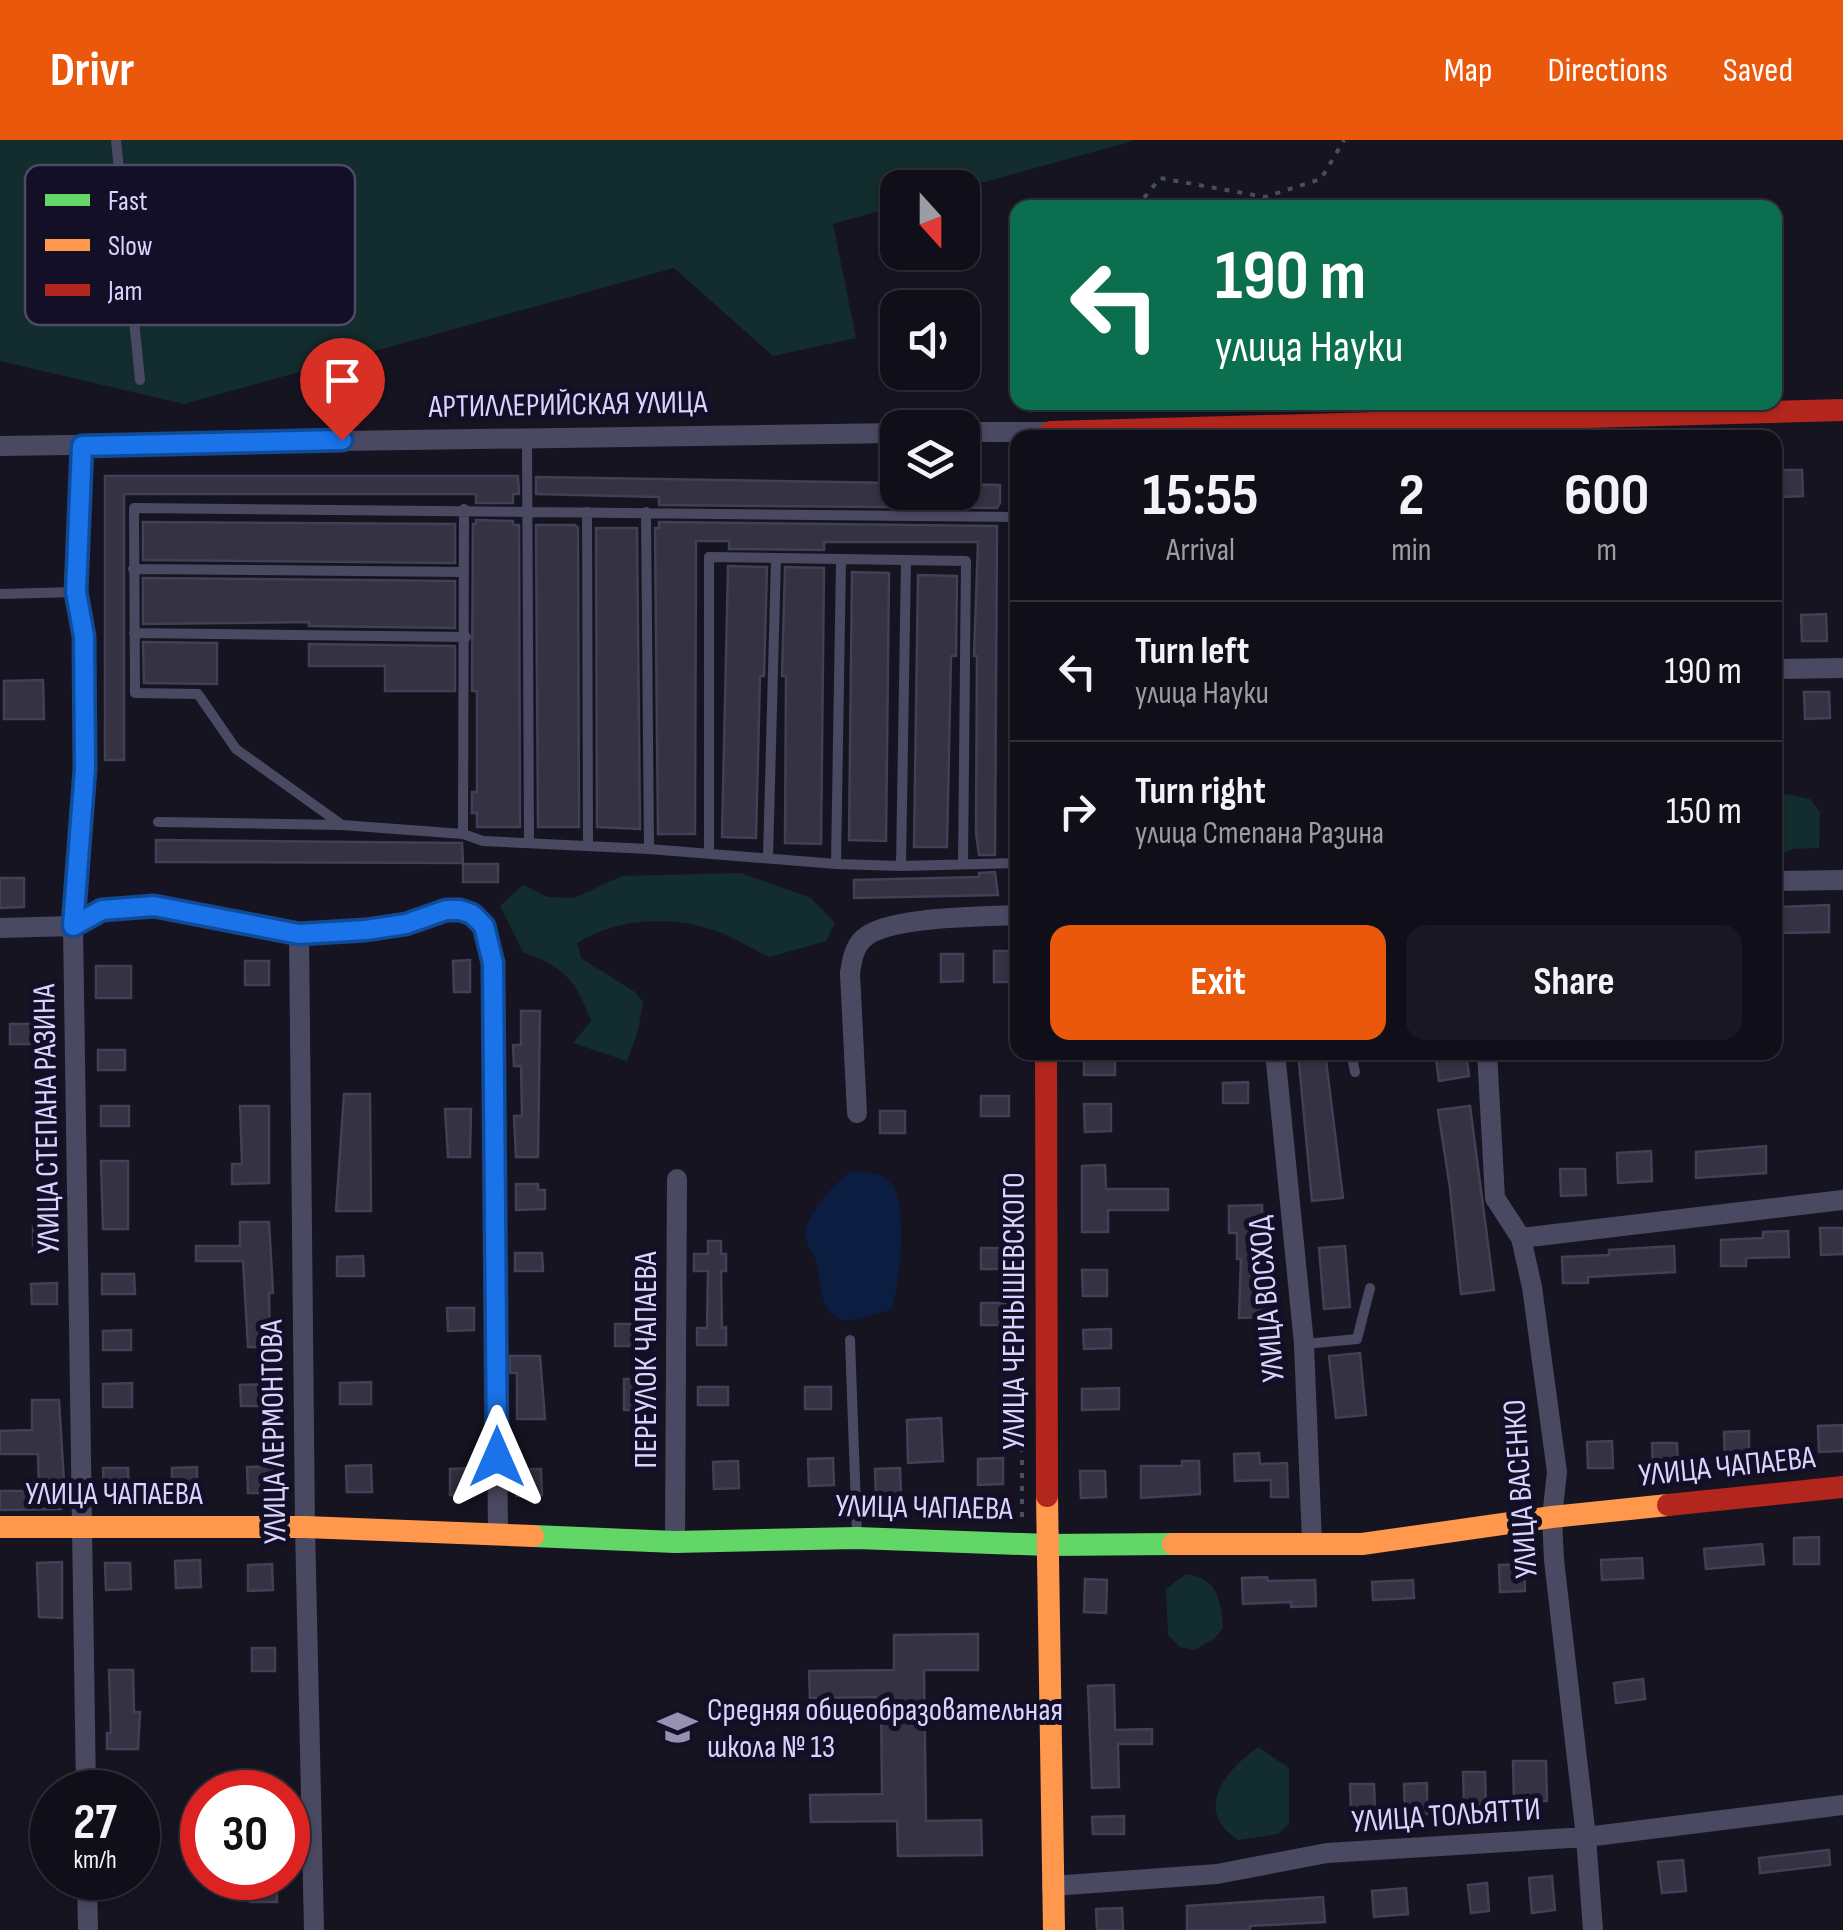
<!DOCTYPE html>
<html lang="en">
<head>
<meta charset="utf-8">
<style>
  body { margin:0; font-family:"Sofia Sans Condensed",sans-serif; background:#191822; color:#f1f3f6; height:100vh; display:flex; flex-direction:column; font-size:38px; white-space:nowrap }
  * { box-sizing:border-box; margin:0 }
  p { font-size:32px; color:#9c9ca2 }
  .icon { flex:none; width:55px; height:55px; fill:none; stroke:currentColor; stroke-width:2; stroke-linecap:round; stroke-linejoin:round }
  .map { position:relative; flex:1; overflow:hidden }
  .panel { position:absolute; left:1010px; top:290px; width:772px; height:630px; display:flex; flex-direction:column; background:#100f19; border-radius:20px; box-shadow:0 2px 8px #0004,0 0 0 2px #302f38 }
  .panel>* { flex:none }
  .banner { position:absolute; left:1010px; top:60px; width:772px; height:210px; border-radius:20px; box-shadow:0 2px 8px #0004,0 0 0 2px #302f38; background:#0b6e4f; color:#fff; overflow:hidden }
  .needle { width:65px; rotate:159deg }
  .buttons { position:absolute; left:880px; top:30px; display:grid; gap:20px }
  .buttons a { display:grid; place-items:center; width:100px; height:100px; border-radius:20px; background:#100f19; box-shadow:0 2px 8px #0004,0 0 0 2px #302f38; font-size:50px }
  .speed { position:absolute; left:30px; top:1630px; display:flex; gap:20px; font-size:50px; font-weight:700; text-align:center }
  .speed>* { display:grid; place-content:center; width:130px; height:130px; border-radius:50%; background:#100f19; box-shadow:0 2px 8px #0004,0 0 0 2px #302f38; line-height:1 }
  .speed small { font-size:25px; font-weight:400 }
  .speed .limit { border:15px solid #d22; background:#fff; color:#111 }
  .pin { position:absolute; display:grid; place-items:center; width:85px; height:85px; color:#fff; margin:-102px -42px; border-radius:50% 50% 50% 0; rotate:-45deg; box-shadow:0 0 10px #0007 }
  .pin .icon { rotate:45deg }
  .me { position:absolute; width:110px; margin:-55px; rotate:0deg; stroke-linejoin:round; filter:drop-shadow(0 0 8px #0008) }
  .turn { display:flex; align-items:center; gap:35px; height:210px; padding:0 40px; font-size:45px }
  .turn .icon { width:130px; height:130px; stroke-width:2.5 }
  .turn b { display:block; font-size:70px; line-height:85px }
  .eta { display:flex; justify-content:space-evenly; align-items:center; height:170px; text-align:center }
  .eta b { font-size:60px; font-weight:700; line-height:70px }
  .cta { display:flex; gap:20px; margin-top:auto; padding:20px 40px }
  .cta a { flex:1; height:115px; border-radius:20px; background:#ea580c; color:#fff; font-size:40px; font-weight:700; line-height:115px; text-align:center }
  .cta a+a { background:#191822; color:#f1f3f6 }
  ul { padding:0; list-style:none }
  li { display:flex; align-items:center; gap:30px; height:140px; padding:0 40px; border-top:2px solid #302f38 }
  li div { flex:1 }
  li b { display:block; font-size:38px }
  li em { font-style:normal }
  header { display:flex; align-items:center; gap:60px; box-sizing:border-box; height:140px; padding:0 50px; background:#ea580c; color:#fff }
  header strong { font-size:48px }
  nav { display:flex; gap:55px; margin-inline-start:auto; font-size:35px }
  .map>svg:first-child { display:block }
  .green { fill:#132c2d }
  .water { fill:#0b1e41 }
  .building { fill:#343243; stroke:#433f54; stroke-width:2.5 }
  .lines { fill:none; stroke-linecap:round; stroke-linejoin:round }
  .path { stroke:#44505f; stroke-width:4; stroke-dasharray:5 8; stroke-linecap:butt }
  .lane { stroke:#4a4962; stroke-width:10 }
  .street { stroke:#4a4962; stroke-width:20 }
  .fast { stroke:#63d668; stroke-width:22 }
  .slow { stroke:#ff974d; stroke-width:22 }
  .jam { stroke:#b3261e; stroke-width:22 }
  .route-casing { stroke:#114b97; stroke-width:25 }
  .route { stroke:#1a73e8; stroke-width:18 }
  .labels { text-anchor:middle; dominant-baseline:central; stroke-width:10; stroke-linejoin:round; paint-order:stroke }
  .street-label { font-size:32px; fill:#d9d4ff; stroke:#130f26 }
  .poi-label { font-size:32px; fill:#d9d4ff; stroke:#130f26; text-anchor:start }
  .key { fill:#130f26; stroke:#4e4a67; stroke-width:2.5 }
  .key-label { font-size:28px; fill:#d9d4ff }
</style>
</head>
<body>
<header>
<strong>Drivr</strong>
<nav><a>Map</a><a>Directions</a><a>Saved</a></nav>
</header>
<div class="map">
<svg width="1843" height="1790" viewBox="0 0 1843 1790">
  <rect width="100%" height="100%" fill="#161421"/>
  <!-- green -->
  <path class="green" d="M0,0h1136l-173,48h-65l-1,18 -64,18 23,114 -83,18 -99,-88 -490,136 -184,-43z
    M1786,654l24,5 10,13 -1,36 -27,1 -17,10v-61z
    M741,733l70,25 24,25 -9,18 -56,16c-19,-8 -37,-21 -57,-27 -44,-15 -96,-12 -136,13l4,15 54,34 8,10 -5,29 -11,30 -54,-18 18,-22c-16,-42 -26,-53 -68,-69l-23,-46 23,-21 24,12 27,1 48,-22z
    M1186,1434c31,4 35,25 37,54l-8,10 -20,12 -15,-3 -12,-12 -2,-46z
    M1258,1607l31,21v56l-11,10 -40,6c-46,-30 -12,-70 20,-93z"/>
  <!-- water -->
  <path class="water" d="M851,1031c12,0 27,1 37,9 22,19 12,104 3,130 -13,2 -33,11 -46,10 -28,-3 -23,-41 -29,-59 -4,-13 -15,-20 -9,-36 8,-21 27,-40 44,-54z"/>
  <!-- building -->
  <path class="building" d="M1777,330h25l1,26 -25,1z
    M105,336h413l1,18h-6v9h-37v-9h-352v266h-19z
    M536,337l362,6v9h64v-8l38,1v18l-3,5 -338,-3v-8l-123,-3z
    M476,380l37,1v4h6l1,302h-43v-14h-5v-21h5v-101h-5l1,-167h3z
    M143,382l312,2v39l-312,-3z
    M659,382l338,4 -2,329h-16l-3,-22 1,-177h-3l4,-114h-154v8l-95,-1v-8h-33l-1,293h-37l-3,-306h4z
    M536,385h39l3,3 1,299h-41z
    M596,388h41l3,301 -43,-2z
    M728,426l39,1 -3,109h-4l-4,162 -34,-1z
    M785,427l39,1 -3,276 -36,-1 1,-167h-4z
    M852,432l37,1 -3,268 -37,-1z
    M918,435l39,1 -1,80h-5l-4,191h-33z
    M143,438l312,3v47l-146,-2v-4l-166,2z
    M1826,474l1,27h-25l-1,-26z
    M143,502l74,1v41l-73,-1z
    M309,504l146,2v45h-70v-25h-76z
    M43,540l1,39h-40v-38z
    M1804,552h25l1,26 -25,1z
    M156,700l306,3 1,20 -307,-1z
    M463,724h35v18h-35z
    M995,732l3,23 -144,3v-18l125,-3v-4z
    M0,738h24v29l-24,1z
    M1829,765v27l-54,1v-26z
    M994,811h17v31h-17z
    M941,814h22v27l-22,1z
    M470,820v32h-16l-1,-31z
    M245,821h24v24h-24z
    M96,826h35v32h-35z
    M521,871h19l-2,146h-22l-2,-41h8l-1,-50h-7l-1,-21h8z
    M10,884h38v20h-38z
    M98,910h27v20h-27z
    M1084,912h31v23h-31z
    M1298,912h27l18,146 -31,3z
    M1435,912h31l3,24 -30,5z
    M1248,942v21h-25v-20z
    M344,954h26l1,117h-35z
    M981,956h28v20h-28z
    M1084,964h27v27l-26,1z
    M101,966h28v20h-28z
    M240,966h29v77l-37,1v-20h10z
    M1470,966l24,184 -33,4 -11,-106 -12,-78z
    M445,969h26l-1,48h-22z
    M880,971h25v22h-25z
    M1766,1006v27l-70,5v-26z
    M1651,1011l1,30 -34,2 -1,-30z
    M101,1021h27v68h-25z
    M1105,1025l1,24h62v21h-60v22h-26v-66z
    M1560,1029h25l1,26 -25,1z
    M516,1044h22v6h7v19l-29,1z
    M1262,1065l2,65h3v29h5v18l-33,1 2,-59h-4v-26h-8v-27z
    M240,1082h29l4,71h-4l1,54h-22l-5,-86h-47v-15h44z
    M58,1085l1,20h-26v-19z
    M1820,1088h23v26l-22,1z
    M1788,1091l1,26 -43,1v8h-25v-26l42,-2v-6z
    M708,1101h13v13h5v17h-5l1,57 4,-1v18h-29v-17h10l1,-57h-14v-17h14z
    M1345,1106l5,61 -26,2 -5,-61z
    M1674,1106l1,26 -87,5v6h-25l-1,-26 47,-2v-5z
    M981,1108h28v21h-28z
    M515,1113h27l1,18h-28z
    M363,1116l1,20h-27v-19z
    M1082,1130h25v26h-24z
    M102,1134h32l1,20h-33z
    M57,1143v21h-25l-1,-20z
    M981,1163h27v22h-27z
    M447,1168h27v22l-26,1z
    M615,1184h33v22h-33z
    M1111,1189v19l-27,1 -1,-19z
    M131,1190v20h-28v-19z
    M1360,1213l6,62 -30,3 -7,-62z
    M510,1216h30l5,63h-28v-46h-7z
    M624,1239h26l1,31h-27z
    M371,1242v22h-31v-21z
    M132,1243v24h-29v-23z
    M271,1244l1,22h-31l-1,-21z
    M698,1247h30v18h-30z
    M805,1247h26v22h-26z
    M1119,1248v21l-37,1v-21z
    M32,1260h27l5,82h-3v27l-61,1v-19h39l-1,-37h-38v-23l32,-1z
    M941,1278l2,43 -35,2 -1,-43z
    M1843,1285v26l-24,1 -1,-26z
    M1749,1291v27h-24l-1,-26z
    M1612,1301l1,27h-25l-1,-26z
    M1652,1303h25l1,26h-25z
    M1259,1313l1,11 27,-1 1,34h-17v-17l-36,1 -1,-27z
    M833,1318l1,27 -25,1 -1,-27z
    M1003,1318v26l-25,1v-26z
    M738,1321l1,27 -25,1 -1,-27z
    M1182,1321h17l1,33 -59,4v-32h41z
    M371,1325l1,27h-25l-1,-26z
    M272,1326l1,27h-25l-1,-26z
    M197,1327v27h-25v-26z
    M103,1328h25l1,26h-25z
    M474,1328l1,27h-25v-26z
    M900,1328l1,27h-25l-1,-26z
    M516,1329h25l1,26 -25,1z
    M1080,1331h25l1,26 -25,1z
    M1819,1397v27h-25v-26z
    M1762,1404l2,20 -58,5 -2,-20z
    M1642,1418l1,20 -41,2 -1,-20z
    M200,1420l1,27 -25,1 -1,-27z
    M62,1422v56l-23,-1 -2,-54z
    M105,1423h25l1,26 -25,1z
    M272,1424l1,26 -25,1v-26z
    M1524,1424l1,27 -25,1 -1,-27z
    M1267,1437l1,4 47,-1 1,26 -25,1v-5l-48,2 -1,-26z
    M1085,1439l22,1 -1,33 -22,-1z
    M1413,1440l1,18 -41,2 -1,-18z
    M978,1494v36h-54l2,151 55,-1 1,35 -84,1 -1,-35 -86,1 -1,-27 72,-1 -1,-97 -71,1 -1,-27 85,-1v-35z
    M252,1508h23v23h-23z
    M109,1530h24l1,42h6l-2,37h-31v-16h4z
    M1643,1539l2,20 -29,4 -2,-20z
    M1114,1545l1,45 37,-1v15h-34l1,43 -27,1 -4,-102z
    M1513,1621h33l1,40h-33z
    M1463,1632h22l1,32 -22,1z
    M1427,1643v31h-22l-1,-30z
    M1350,1644h24l1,27h-24z
    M1124,1676v18h-31l-1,-17z
    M1829,1710l1,15 -70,8 -1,-15z
    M1683,1720l3,31 -24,2 -4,-31z
    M1552,1736l3,34 -23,3 -3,-35z
    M250,1743h27v19h-27z
    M1487,1743l2,28 -18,2 -3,-28z
    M1406,1748l2,26 -34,3 -2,-26z
    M1323,1757l2,25 -75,4v4h-63v-24z
    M1122,1768l1,22h-26l-1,-21z"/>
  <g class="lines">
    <!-- path -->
    <path class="path" d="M1136,68l24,-30 105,19 56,-18 23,-39
      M1029,272l9,-10
      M1011,309l3,55
      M1014,389l-1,251 5,39
      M1022,1255v126"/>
    <!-- lane -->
    <path class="lane" d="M116,0l24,240
      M527,299l2,404
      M587,372l1,334
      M646,372l3,337
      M1018,377l-884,-9 1,185 63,1 38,55 106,76 121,9 20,7 166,8 187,15 65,2 117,-3
      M133,429l331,3
      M0,454l76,-2
      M134,493l332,4
      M158,682l183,3
      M463,694l1,-325
      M709,714v-297l257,4 -3,303
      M768,717l8,-298
      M836,724l5,-305
      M901,726l5,-306
      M1351,912l4,20
      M850,1200l7,194
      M1305,1204l52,-5 13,-51"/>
    <!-- street -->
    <path class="street" d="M962,292h89
      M0,306l898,-13
      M82,306l-6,146 8,44 1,133 -12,157 13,866
      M1775,529l68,-1
      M1775,741l68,-1
      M0,788l73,-2 29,-16 52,-4 145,28 107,-9 40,-15h14l12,4 12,12 9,37 5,570
      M299,794l6,593 9,403
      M1275,912l29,292 8,198
      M1487,912l8,146 26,40 11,49 25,185 -5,45 2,43 32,277 7,93
      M857,973l-7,-140c2,-13 4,-26 14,-35 24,-22 119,-21 154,-23
      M1521,1098l322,-38
      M675,1402l2,-363
      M87,1738l1,52
      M1052,1746l165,-12 110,-21 259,-16 257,-32"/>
    <!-- fast -->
    <path class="fast" d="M533,1396l142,6 182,-4 190,7 126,-1"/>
    <!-- slow -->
    <path class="slow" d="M1047,1356l7,434
      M0,1387h305l228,9
      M1173,1404h189l190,-27 116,-12"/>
    <!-- jam -->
    <path class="jam" d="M1051,298v-6l792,-22
      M1046,912l1,444
      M1668,1365l175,-18"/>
  </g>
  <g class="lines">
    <defs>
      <path id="route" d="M342,300l-260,6 -6,146 8,44 1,133 -12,157 29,-16 52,-4 145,28 67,-4 40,-6 40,-14h14l12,4 12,12 9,37 4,494"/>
    </defs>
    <!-- route casing -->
    <use href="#route" class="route-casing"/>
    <!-- route -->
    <use href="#route" class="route"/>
  </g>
  <!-- icons -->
  <defs>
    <symbol id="school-bare" viewBox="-9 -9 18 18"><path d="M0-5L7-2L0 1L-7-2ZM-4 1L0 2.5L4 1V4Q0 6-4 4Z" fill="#9591b1" stroke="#130f26" stroke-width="2.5" paint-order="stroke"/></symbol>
  </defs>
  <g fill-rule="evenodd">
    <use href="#school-bare" x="650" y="1560" width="55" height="55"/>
  </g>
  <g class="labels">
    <!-- street labels -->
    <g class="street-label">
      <text transform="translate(568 265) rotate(-1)">АРТИЛЛЕРИЙСКАЯ УЛИЦА</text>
      <text transform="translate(47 979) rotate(-91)">УЛИЦА СТЕПАНА РАЗИНА</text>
      <text transform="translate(1267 1159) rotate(-95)">УЛИЦА ВОСХОД</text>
      <text transform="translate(1014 1171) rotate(-90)">УЛИЦА ЧЕРНЫШЕВСКОГО</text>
      <text transform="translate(646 1220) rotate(-90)">ПЕРЕУЛОК ЧАПАЕВА</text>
      <text transform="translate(274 1292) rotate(-91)">УЛИЦА ЛЕРМОНТОВА</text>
      <text transform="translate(1727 1327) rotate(-6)">УЛИЦА ЧАПАЕВА</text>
      <text transform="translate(1521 1349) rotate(-94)">УЛИЦА ВАСЕНКО</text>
      <text x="114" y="1354">УЛИЦА ЧАПАЕВА</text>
      <text transform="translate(924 1368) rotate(1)">УЛИЦА ЧАПАЕВА</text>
      <text transform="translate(1446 1676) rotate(-4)">УЛИЦА ТОЛЬЯТТИ</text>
    </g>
    <!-- poi labels -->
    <g class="poi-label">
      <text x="707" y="1570">Средняя общеобразовательная<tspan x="707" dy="37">школа № 13</tspan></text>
    </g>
  </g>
  <!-- legend -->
  <rect x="25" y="25" width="330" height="160" rx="15" class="key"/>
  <rect x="45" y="54" width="45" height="12" fill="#63d668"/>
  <rect x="45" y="99" width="45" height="12" fill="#ff974d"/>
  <rect x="45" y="144" width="45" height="12" fill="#b3261e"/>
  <g class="key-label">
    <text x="108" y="70">Fast</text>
    <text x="108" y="115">Slow</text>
    <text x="108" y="160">Jam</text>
  </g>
</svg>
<div class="buttons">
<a><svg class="needle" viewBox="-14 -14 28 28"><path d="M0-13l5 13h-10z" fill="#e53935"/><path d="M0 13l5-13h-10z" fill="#9c9ca2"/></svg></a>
<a><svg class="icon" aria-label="sound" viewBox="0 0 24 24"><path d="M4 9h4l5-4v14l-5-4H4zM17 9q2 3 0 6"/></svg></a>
<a><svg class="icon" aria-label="layers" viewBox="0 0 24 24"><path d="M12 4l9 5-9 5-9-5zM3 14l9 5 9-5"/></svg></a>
</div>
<div class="speed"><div>27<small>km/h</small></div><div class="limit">30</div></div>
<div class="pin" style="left:342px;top:300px;background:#d93025"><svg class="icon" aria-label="arrive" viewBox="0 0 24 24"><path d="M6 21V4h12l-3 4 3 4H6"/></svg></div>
<svg class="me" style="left:497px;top:1317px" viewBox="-20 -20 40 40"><path d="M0-17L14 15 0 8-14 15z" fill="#1a73e8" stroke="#fff" stroke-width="4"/></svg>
<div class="banner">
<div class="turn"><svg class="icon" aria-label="left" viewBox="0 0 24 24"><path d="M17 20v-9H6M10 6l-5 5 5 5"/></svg><div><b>190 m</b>улица Науки</div></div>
</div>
<section class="panel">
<div class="eta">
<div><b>15:55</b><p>Arrival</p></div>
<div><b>2</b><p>min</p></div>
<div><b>600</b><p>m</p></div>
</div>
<ul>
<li><svg class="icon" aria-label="left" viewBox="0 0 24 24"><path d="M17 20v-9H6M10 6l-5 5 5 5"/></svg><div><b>Turn left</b><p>улица Науки</p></div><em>190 m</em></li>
<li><svg class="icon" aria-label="right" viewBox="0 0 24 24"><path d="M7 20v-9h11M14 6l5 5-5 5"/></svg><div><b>Turn right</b><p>улица Степана Разина</p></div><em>150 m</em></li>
</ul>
<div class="cta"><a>Exit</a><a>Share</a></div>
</section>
</div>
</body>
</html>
